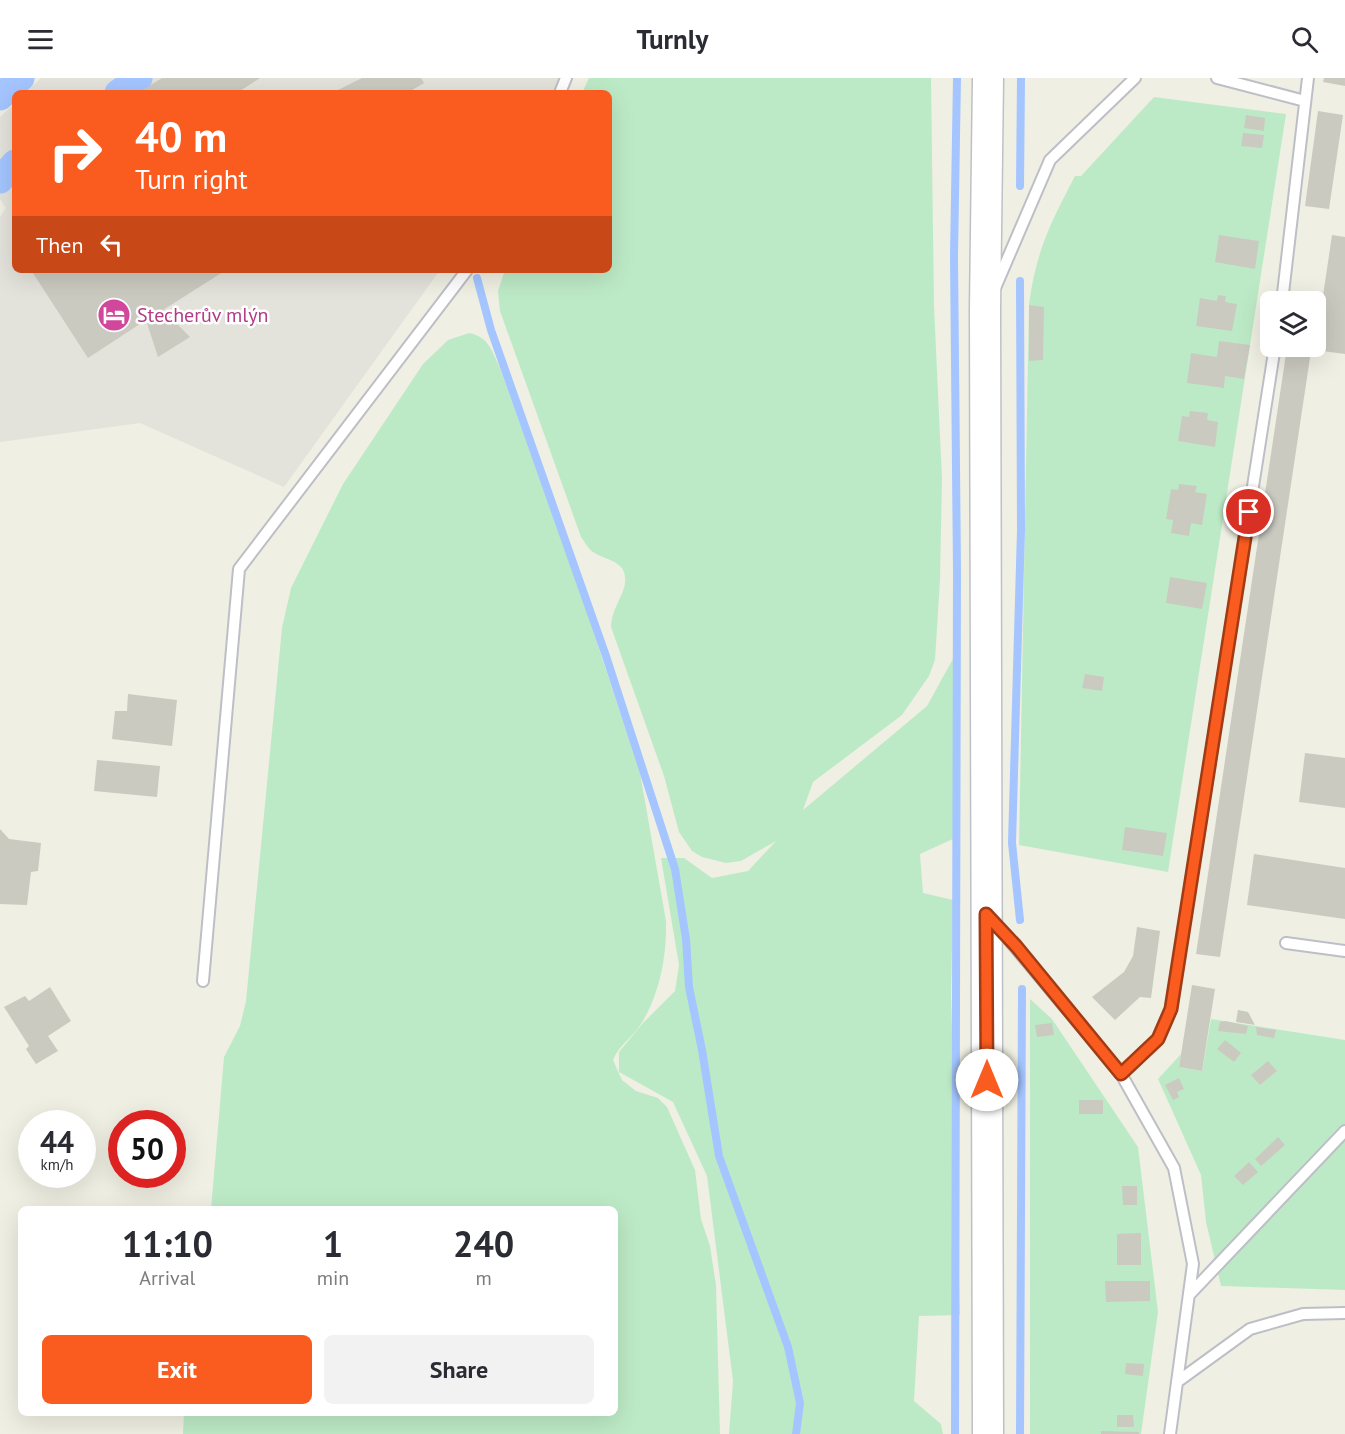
<!DOCTYPE html>
<html lang="en">
<head>
<meta charset="utf-8">
<style>
  body { margin:0; font-family:"PT Sans",sans-serif; background:#f2f2f3; color:#2b2b33; height:100vh; display:flex; flex-direction:column; font-size:22px; white-space:nowrap }
  * { box-sizing:border-box; margin:0 }
  p { font-size:20px; color:#7c7c81 }
  .icon { flex:none; width:33px; height:33px; fill:none; stroke:currentColor; stroke-width:2; stroke-linecap:round; stroke-linejoin:round }
  .map { position:relative; flex:1; overflow:hidden }
  .sheet { position:absolute; left:18px; top:1128px; width:600px; height:210px; display:flex; flex-direction:column; background:#fff; border-radius:9px; box-shadow:0 6px 24px #0002 }
  .sheet>* { flex:none }
  .guide { position:absolute; left:12px; top:12px; width:600px; height:183px; border-radius:9px; box-shadow:0 6px 24px #0002; background:#fa5b1f; color:#fff; overflow:hidden }
  .controls { position:absolute; left:1260px; top:213px; display:grid; gap:12px }
  .controls a { display:grid; place-items:center; width:66px; height:66px; border-radius:9px; background:#fff; box-shadow:0 6px 24px #0002; font-size:30px }
  .speed { position:absolute; left:18px; top:1032px; display:flex; gap:12px; font-size:30px; font-weight:700; text-align:center }
  .speed>* { display:grid; place-content:center; width:78px; height:78px; border-radius:50%; background:#fff; box-shadow:0 6px 24px #0002; line-height:1 }
  .speed small { font-size:15px; font-weight:400 }
  .speed .limit { border:9px solid #d22; background:#fff; color:#111 }
  .pin { position:absolute; display:grid; place-items:center; width:51px; height:51px; color:#fff; margin:-26px; border:3px solid #fff; border-radius:50%; box-shadow:0 2px 6px #0007 }
  .me { position:absolute; width:66px; margin:-33px; rotate:0deg; stroke-linejoin:round; filter:drop-shadow(0 0 4px #0008) }
  .turn { display:flex; align-items:center; gap:21px; height:126px; padding:0 24px; font-size:27px }
  .turn .icon { width:78px; height:78px; stroke-width:2.5 }
  .turn b { display:block; font-size:42px; line-height:51px }
  .then { display:flex; align-items:center; height:57px; padding:0 24px; background:#0003; gap:12px; font-size:22px }
  .eta { display:flex; justify-content:space-evenly; align-items:center; height:102px; text-align:center }
  .eta b { font-size:36px; font-weight:700; line-height:42px }
  .button { display:flex; gap:12px; margin-top:auto; padding:12px 24px }
  .button a { flex:1; height:69px; border-radius:9px; background:#fa5b1f; color:#fff; font-size:24px; font-weight:700; line-height:69px; text-align:center }
  .button a+a { background:#f2f2f3; color:#2b2b33 }
  header { display:flex; justify-content:space-between; align-items:center; height:78px; padding:0 24px; background:#fff; font-size:27px; font-weight:700 }
  .map>svg:first-child { display:block }
  .industrial { fill:#e3e2db }
  .green { fill:#bdeac6 }
  .lines { fill:none; stroke-linecap:round; stroke-linejoin:round }
  .stream { stroke:#a4c5ff; stroke-width:8 }
  .canal { stroke:#a4c5ff; stroke-width:27 }
  .building { fill:#cacac0 }
  .service-casing { stroke:#bdbfc6; stroke-width:14 }
  .secondary-casing { stroke:#bec0c8; stroke-width:33 }
  .service { stroke:#fff; stroke-width:10 }
  .secondary { stroke:#fff; stroke-width:30 }
  .route-casing { stroke:#a23b14; stroke-width:15 }
  .route { stroke:#fa5b1f; stroke-width:10 }
  .labels { text-anchor:middle; dominant-baseline:central; stroke-width:5; stroke-linejoin:round; paint-order:stroke }
  .hotel-label { font-size:20px; fill:#b23c85; stroke:#fff; text-anchor:start }
</style>
</head>
<body>
<header><svg class="icon" aria-label="menu" viewBox="0 0 24 24"><path d="M4 6h16M4 12h16M4 18h16"/></svg>Turnly<svg class="icon" aria-label="search" viewBox="0 0 24 24"><circle cx="10" cy="10" r="6"/><path d="M15 15l6 6"/></svg></header>
<div class="map">
<svg width="1345" height="1356" viewBox="0 0 1345 1356">
  <rect width="100%" height="100%" fill="#f0efe3"/>
  <!-- industrial -->
  <path class="industrial" d="M41,0h518l-6,15h-528z
    M15,25v167h425l-156,217 -144,-64 -140,19v-225l6,-9 -6,-9v-82z"/>
  <!-- green -->
  <path class="green" d="M589,0h342l3,228 8,173 -2,101 -5,80 -6,16 -27,39 -89,67 -10,28 124,-104 27,-49 1,181 -35,16 3,39 30,7 -2,94 9,321 -41,1 -5,85 27,23 2,10h-214l4,-53 -26,-205 -34,-74 -54,-30v-20l24,-29 32,-32 4,-26 -18,-107h23l28,20 36,-7 28,-30 -35,20 -15,2 -24,-6 -10,-6 -13,-19 -15,-56 -53,-149c1,-20 13,-31 14,-45 2,-22 -19,-21 -32,-30 -5,-3 -8,-10 -12,-15l-81,-226 -2,-20 7,-21h104v-177h-27z
    M1154,19l132,17 -118,758 -149,-27 10,-540c7,-54 21,-81 46,-129h6z
    M469,255c20,4 23,18 31,35l85,238 55,167 26,148c1,34 -6,73 -25,103 -9,14 -22,21 -28,36l9,20 14,11 22,7 9,9 28,63 6,49 9,27 6,39 4,149h-537l1,-21h431v-204h-404l13,-152 16,-31 6,-25 36,-373 9,-40 52,-104 80,-120 25,-24z
    M1030,921l22,20 86,128 20,165 -17,122h-111z
    M1211,941l134,21v250l-124,-4 -15,-64 -5,-47 -43,-96 23,-25 -2,13 23,4z"/>
  <g class="lines">
    <!-- stream -->
    <path class="stream" d="M1020,108l1,-108
      M477,200l14,52 115,326 69,213 11,70 3,48 13,63 17,106 69,191 12,56 -4,31
      M1020,842l-8,-77 9,-313 -1,-249
      M955,1356l2,-863 -3,-315 3,-178
      M1020,1356l2,-445"/>
    <!-- canal -->
    <path class="canal" d="M118,15l21,-15
      M0,19l21,-19
      M0,102l15,-17"/>
  </g>
  <!-- building -->
  <path class="building" d="M162,0h98l-23,15h-99z
    M362,0h59l3,5 -17,10h-75z
    M1324,0h21v8l-22,-4z
    M1318,33l25,4 -14,94 -24,-3z
    M1246,37l19,3 -1,13 -20,-3z
    M1243,55l21,2 -2,13 -21,-2z
    M1219,157l40,6 -4,28 -40,-7z
    M1332,157l13,2v117l-30,-4z
    M31,192h195l-63,40 27,27 -32,20 -12,-37 -58,38z
    M1218,217l8,1 -1,6 12,2 -5,27 -36,-5 4,-28 17,3z
    M1029,227l15,2 -1,53 -14,1z
    M1219,263l31,4 -6,34 -19,-3 -1,12 -37,-5 4,-30 26,4z
    M1287,269l24,4 -91,606 -24,-3z
    M1190,333l18,2 -1,7 11,2 -3,25 -37,-6 4,-25 7,1z
    M1179,406l18,2 -2,6 12,2 -5,31 -11,-2 -2,13 -18,-3 2,-13 -7,-1 5,-30 7,1z
    M1170,499l37,6 -5,26 -36,-6z
    M1085,596l19,3 -2,14 -20,-3z
    M128,616l49,6 -5,46 -60,-7 3,-28h12z
    M1305,675l40,5v50l-46,-6z
    M97,682l63,6 -3,31 -63,-6z
    M1125,749l42,6 -4,23 -41,-6z
    M0,751l9,10 32,4 -3,28 -7,1 -4,33 -27,-1z
    M1254,776l91,14v51l-98,-14z
    M1137,849l23,4 -9,67 -11,-1 -25,23 -23,-23 32,-25 9,-16z
    M1192,907l23,4 -13,82 -23,-4z
    M50,909l21,34 -23,15 10,15 -22,13 -10,-15 3,-3 -25,-39 21,-11 4,5z
    M1238,932l10,2 7,13 -19,-3z
    M1225,943l23,5 -2,8 -28,-3 2,-9z
    M1052,945l2,12 -17,2 -2,-12z
    M1256,949l20,3 -2,8 -17,-3z
    M1225,962l16,13 -7,9 -17,-13z
    M1268,983l9,10 -17,14 -9,-10z
    M1179,1000l5,11 -7,3 2,5 -6,3 -8,-15z
    M1079,1022h24v14h-24z
    M1278,1059l7,8 -24,21 -6,-7z
    M1249,1084l9,10 -15,13 -9,-9z
    M1122,1108h15v19h-14z
    M1141,1155v32h-24v-31z
    M1105,1203h45v20l-44,1z
    M1126,1285l18,1 -1,12 -18,-2z
    M1117,1337h16l1,12h-17z
    M1101,1353l38,1v2h-38z"/>
  <g class="lines">
    <defs>
      <path id="service" d="M1217,0l88,23
        M560,15l6,-15
        M995,210l55,-128 85,-82
        M1282,224l26,-224
        M994,844l127,152 53,94 19,96 -23,170
        M1286,865l59,8
        M203,903l36,-412 228,-299
        M1121,996l37,-35 13,-30 104,-663
        M1189,1217l156,-164
        M1177,1304l73,-53 53,-15 42,-1"/>
      <path id="secondary" d="M988,1356l-3,-1124 3,-232"/>
    </defs>
    <!-- service casing -->
    <use href="#service" class="service-casing"/>
    <!-- secondary casing -->
    <use href="#secondary" class="secondary-casing"/>
    <!-- service -->
    <use href="#service" class="service"/>
    <!-- secondary -->
    <use href="#secondary" class="secondary"/>
  </g>
  <g class="lines">
    <defs>
      <path id="route" d="M987,1002l-1,-166 30,32 105,128 37,-35 13,-30 78,-497"/>
    </defs>
    <!-- route casing -->
    <use href="#route" class="route-casing"/>
    <!-- route -->
    <use href="#route" class="route"/>
  </g>
  <!-- icons -->
  <defs>
    <symbol id="hotel-disc" viewBox="-11 -11 22 22"><circle r="9.5" fill="#d1479c" stroke="#fff"/><path d="M-6-4.5h1.5V1H6V5H4.5V3h-9V5H-6ZM-4 0a1.8 1.8 0 1 1 3.6 0ZM.5 0V-2.5h3Q6-2.5 6 0Z" fill="#fff"/></symbol>
  </defs>
  <g fill-rule="evenodd">
    <use href="#hotel-disc" x="95" y="218" width="38" height="38"/>
  </g>
  <g class="labels">
    <!-- hotel labels -->
    <g class="hotel-label">
      <text x="137" y="237">Stecherův mlýn</text>
    </g>
  </g>
</svg>
<div class="controls">
<a><svg class="icon" aria-label="layers" viewBox="0 0 24 24"><path d="M12 4l9 5-9 5-9-5zM3 14l9 5 9-5"/></svg></a>
</div>
<div class="speed"><div>44<small>km/h</small></div><div class="limit">50</div></div>
<div class="pin" style="left:1249px;top:434px;background:#d93025"><svg class="icon" aria-label="arrive" viewBox="0 0 24 24"><path d="M6 21V4h12l-3 4 3 4H6"/></svg></div>
<svg class="me" style="left:987px;top:1002px" viewBox="-20 -20 40 40"><circle r="19" fill="#fff"/><path d="M0-13L10 11 0 6-10 11z" fill="#fa5b1f"/></svg>
<div class="guide">
<div class="turn"><svg class="icon" aria-label="right" viewBox="0 0 24 24"><path d="M7 20v-9h11M14 6l5 5-5 5"/></svg><div><b>40 m</b>Turn right</div></div>
<div class="then">Then<svg class="icon" aria-label="left" viewBox="0 0 24 24"><path d="M17 20v-9H6M10 6l-5 5 5 5"/></svg></div>
</div>
<section class="sheet">
<div class="eta">
<div><b>11:10</b><p>Arrival</p></div>
<div><b>1</b><p>min</p></div>
<div><b>240</b><p>m</p></div>
</div>
<div class="button"><a>Exit</a><a>Share</a></div>
</section>
</div>
</body>
</html>
